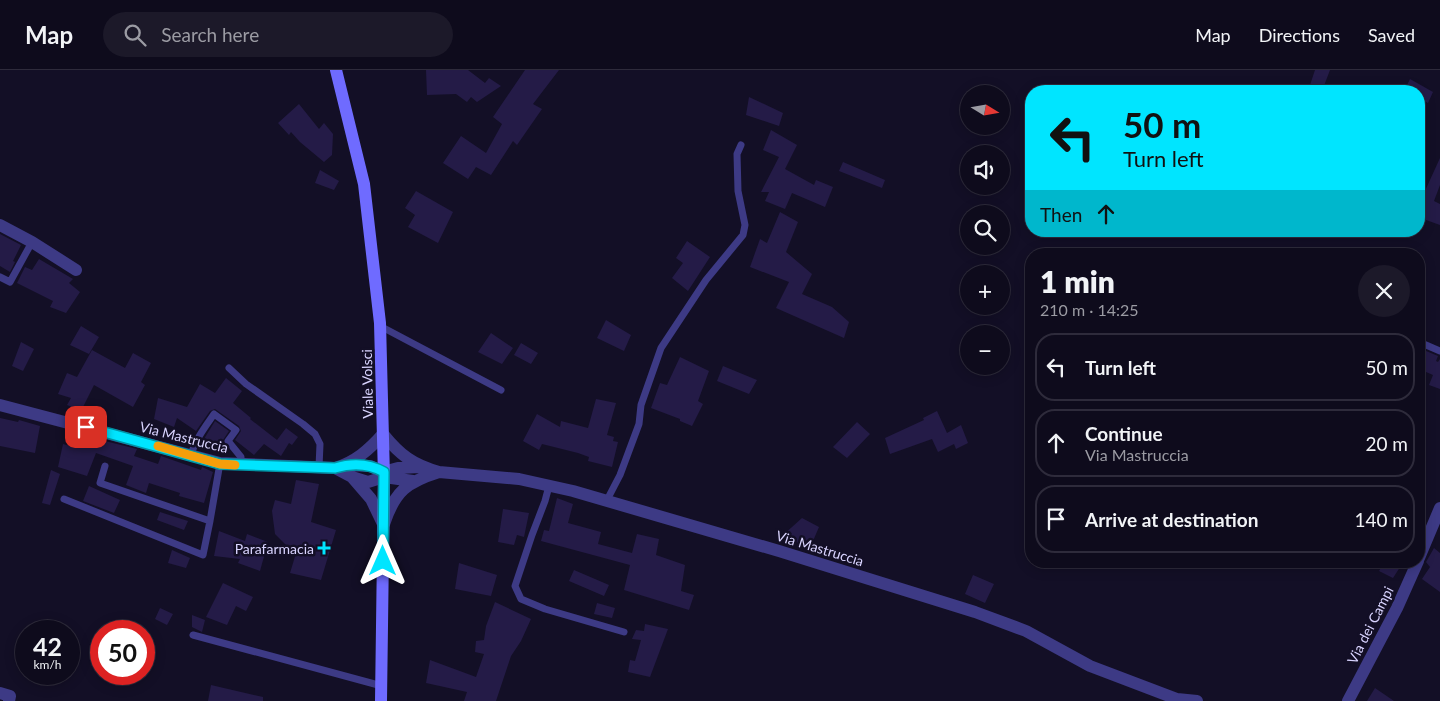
<!DOCTYPE html>
<html lang="en">
<head>
<meta charset="utf-8">
<style>
  body { margin:0; font-family:Lato,sans-serif; background:#1c1929; color:#f1f3f6; height:100vh; display:flex; flex-direction:column; font-size:19px; white-space:nowrap }
  * { box-sizing:border-box; margin:0 }
  p { font-size:16px; color:#9b9ba3 }
  .icon { flex:none; width:28px; height:28px; fill:none; stroke:currentColor; stroke-width:2; stroke-linecap:round; stroke-linejoin:round }
  .map { position:relative; flex:1; overflow:hidden }
  .sheet { position:absolute; left:1025px; top:178px; width:400px; height:320px; display:flex; flex-direction:column; background:#0e0b1c; border-radius:20px; box-shadow:0 2px 12px #0003,0 0 0 1px #2e2b3b }
  .sheet>* { flex:none }
  .guide { position:absolute; left:1025px; top:15px; width:400px; height:152px; border-radius:20px; box-shadow:0 2px 12px #0003,0 0 0 1px #2e2b3b; background:#00e5ff; color:#111; overflow:hidden }
  .needle { width:32px; rotate:101deg }
  .buttons { position:absolute; left:960px; top:15px; display:grid; gap:10px }
  .buttons a { display:grid; place-items:center; width:50px; height:50px; border-radius:50%; background:#0e0b1c; box-shadow:0 2px 12px #0003,0 0 0 1px #2e2b3b; font-size:25px }
  .speed { position:absolute; left:15px; top:550px; display:flex; gap:10px; font-size:25px; font-weight:700; text-align:center }
  .speed>* { display:grid; place-content:center; width:65px; height:65px; border-radius:50%; background:#0e0b1c; box-shadow:0 2px 12px #0003,0 0 0 1px #2e2b3b; line-height:1 }
  .speed small { font-size:12px; font-weight:400 }
  .speed .limit { border:8px solid #d22; background:#fff; color:#111 }
  .pin { position:absolute; display:grid; place-items:center; width:42px; height:42px; color:#fff; margin:-21px; border-radius:10px; box-shadow:0 2px 8px #0006 }
  .me { position:absolute; width:55px; margin:-28px; rotate:0deg; stroke-linejoin:round; filter:drop-shadow(0 0 4px #0008) }
  .turn { display:flex; align-items:center; gap:18px; height:105px; padding:0 15px; font-size:22px }
  .turn .icon { width:65px; height:65px; stroke-width:2.5 }
  .turn b { display:block; font-size:35px; line-height:42px }
  .then { display:flex; align-items:center; height:48px; padding:0 15px; background:#0003; gap:10px; font-size:19px }
  .round { display:grid; place-items:center; flex:none; width:52px; height:52px; border-radius:26px; background:#1c1929 }
  .overview { display:flex; align-items:center; justify-content:space-between; height:85px; padding:0 15px }
  h1 { font-size:30px; font-weight:800; line-height:38px }
  ul { padding:0; list-style:none }
  li { display:flex; align-items:center; gap:15px; height:68px; margin:0 10px 8px; padding:0 5px; border:2px solid #2e2b3b; border-radius:20px }
  li div { flex:1 }
  li b { display:block; font-size:19px }
  li em { font-style:normal }
  header { display:flex; align-items:center; gap:30px; box-sizing:border-box; height:70px; padding:0 25px; background:#0e0b1c; border-bottom:1px solid #2e2b3b }
  header strong { font-size:24px }
  nav { display:flex; gap:28px; margin-inline-start:auto; font-size:18px }
  .search { width:350px; height:45px; background:#1c1929; display:flex; align-items:center; gap:12px; box-sizing:border-box; padding:0 18px; border-radius:28px; color:#9b9ba3; font-size:19px }
  .map>svg:first-child { display:block }
  .building { fill:#241b47 }
  .lines { fill:none; stroke-linecap:round; stroke-linejoin:round }
  .lane { stroke:#3d3a85; stroke-width:7 }
  .street { stroke:#3d3a85; stroke-width:12 }
  .secondary { stroke:#6f6bff; stroke-width:12 }
  .route-casing { stroke:#0095a6; stroke-width:12 }
  .route { stroke:#00e5ff; stroke-width:9 }
  .slow { stroke:#f59e0b; stroke-width:9 }
  .poi-dot { fill:#00e5ff; stroke:#130f26; stroke-width:2 }
  .labels { text-anchor:middle; dominant-baseline:central; stroke-width:5; stroke-linejoin:round; paint-order:stroke }
  .street-label { font-size:14px; fill:#d9d4ff; stroke:#130f26 }
  .poi-label { font-size:14px; fill:#d9d4ff; stroke:#130f26; text-anchor:end }
</style>
</head>
<body>
<header>
<strong>Map</strong>
<div class="search"><svg class="icon" aria-label="search" viewBox="0 0 24 24"><circle cx="10" cy="10" r="6"/><path d="M15 15l6 6"/></svg>Search here</div>
<nav><a>Map</a><a>Directions</a><a>Saved</a></nav>
</header>
<div class="map">
<svg width="1440" height="631" viewBox="0 0 1440 631">
  <rect width="100%" height="100%" fill="#130f26"/>
  <!-- building -->
  <path class="building" d="M426,0h42l17,13 4,-5 12,8 -24,16 -6,-5 -4,5 -11,-8 -29,1z
    M525,0h34l-26,34 9,5 -25,36 -4,-4 -22,34 -15,-8 -8,12 -25,-16 18,-27 25,17 16,-29 -9,-7z
    M1315,0h15l-8,21 -12,-6z
    M1410,9l23,13 -5,11 -9,-5v-7h-15z
    M749,27l34,16 -4,13 -33,-11z
    M299,34l20,25 5,-6 9,11 -1,21 -8,7 -24,-20 -9,-10 -2,3 -11,-12z
    M771,60l26,15 -12,24 29,16 2,-5 17,7 -8,20 -33,-14 -7,16 -20,-8 4,-9h-8l18,-35 -16,-7z
    M1440,88v27l-6,16 6,3v21l-14,-5 -7,-8v-8z
    M843,92l42,18 -3,8 -43,-17z
    M320,100l19,11 -5,9 -19,-7z
    M416,121l37,21 -15,31 -30,-16 7,-12 -10,-7z
    M780,142l18,10 -12,30 26,22 -10,20 30,13 17,15 -5,16 -68,-30 13,-26 -39,-15 10,-28 7,4z
    M0,164l21,11 -8,16 2,1 -5,10 -10,-6z
    M687,171l23,16 -22,34 -16,-13 11,-15 -7,-5z
    M39,189l34,20 -4,4 11,9 -14,21 -16,-6 3,-6 -36,-18 8,-16 7,3z
    M606,250l25,15 -7,16 -27,-13z
    M81,256l18,11 -10,17 -19,-9z
    M491,263l22,15 -11,16 -24,-12z
    M21,272l13,7 -11,22 -11,-5z
    M521,273l17,10 -7,11 -17,-9z
    M1419,278l19,8 -2,5 2,1 2,-3v30l-11,-4 4,-10 -14,-6z
    M92,280l33,18 8,-15 18,10 -10,19 4,3 -12,22 -39,-22 -13,26 -14,-6 4,-7 -13,-4 9,-21 10,4z
    M680,287l29,14 -11,30 5,3 -11,22 -12,-5v-2l-29,-11 9,-25 7,2z
    M723,296l34,14 -8,14 -32,-13z
    M226,308l16,13 -9,12 18,15 -1,1 27,21 9,-12 12,9 -6,8 -3,-2 -8,13 -17,-12 -10,11 -19,-15 6,-9 -2,-5 -24,-17 -5,2 -14,20 -19,-13 -3,9 -20,-8 4,-21 29,9 13,-23 15,9z
    M596,329l20,4 -9,32 7,2 -1,4 5,1 -6,25 -24,-6 1,-4 -11,-4 -36,-9 -3,6 -16,-9 14,-27 23,13 1,-6 27,7z
    M937,341l10,22 14,-8 7,18 -12,6 -2,-5 -16,8 -6,-13 -42,15 -5,-16 39,-18 -1,-2z
    M0,348l18,4 1,-2 21,6 -5,27 -35,-7z
    M215,351l14,10 -6,9 3,7 -4,5 -18,-13z
    M857,352l13,12 -23,24 -14,-11z
    M81,368l23,7 1,-4 32,8 -3,7 24,8 3,-8 40,14 1,-3 11,5 -9,31 -25,-7 1,-3 -31,-10 -3,10 -20,-8 7,-19 -37,-13 -9,23 -29,-9 5,-23 15,4z
    M51,400l9,4 -10,31 -8,-2z
    M296,410l23,4 -8,38 25,8 -15,50 -31,-7 7,-23 -8,-2 -14,-14 -3,-23 3,-11 16,4z
    M89,416l31,14 -6,13 -31,-12z
    M557,428l16,6 -5,19 33,9 -3,12 34,9 5,-19 22,5 -3,16 29,10 -4,26 13,4 -5,15 -65,-20 6,-25 -89,-24 3,-11 5,1z
    M503,439l26,4 -5,24 -7,-2 -3,10 -16,-3z
    M160,442l28,9 -4,9 -27,-10z
    M802,448l17,9 -9,21 -28,-12z
    M219,461l26,10 2,-7 21,8 -8,29 -22,-8 2,-4 -26,-3z
    M1434,478l6,5v39l-18,-13 8,-12 -4,-5z
    M172,480l18,8 -4,10 -18,-5z
    M1385,491h19l-11,17 -14,-7z
    M459,493l38,12 -6,21 -36,-7z
    M574,500l35,15 -5,11 -35,-15z
    M973,505l21,9 -9,19 -20,-9z
    M223,513l30,14 -7,14 -10,-5 -9,19 -21,-8z
    M495,532l36,17 -10,22 -10,15 -15,45h-32l3,-9 -41,-9 4,-23 46,17 8,-23 -9,-2 1,-11 8,-1 2,-14z
    M597,533l18,5 -3,10 -18,-4z
    M160,538l13,6 -6,11 -12,-6z
    M192,545l13,5 -3,12 -10,-5z
    M645,554l23,5 -18,48 -22,-5 2,-12 5,1 6,-21 -9,-1 4,-9 8,1z
    M211,615l52,12v4h-55z
    M1375,618l19,13h-27z"/>
  <g class="lines">
    <!-- lane -->
    <path class="lane" d="M0,207l10,5 22,-40
      M380,256l121,64
      M1419,272l21,9
      M229,298l17,16 57,40 12,10 5,10 -1,23
      M191,385c4,-15 14,-28 23,-41l22,16 -8,11 13,16v8
      M105,396l-5,17 110,38 10,-58
      M549,416l-4,15 -13,34 -17,51 6,13 24,10 79,23
      M64,429l139,56 7,-34
      M607,430l13,-25 19,-51 2,-19 20,-57 45,-68 37,-45 2,-10 -7,-34 -1,-37 4,-9
      M193,565l189,51"/>
    <!-- street -->
    <path class="street" d="M0,155l32,17 44,28
      M0,335l220,58 115,5 17,9 16,5 16,-5 29,4
      M348,395l22,1 13,6 15,-4 22,-1
      M335,398c20,-6 34,-18 48,-34 17,21 30,31 56,38l80,7 54,12 206,60 196,61 51,19 64,35 87,33 20,2
      M352,407l19,22 12,25
      M384,454c11,-33 23,-42 55,-52
      M1419,488l21,-50
      M0,623l10,3 -1,5
      M1348,631l49,-93 21,-47"/>
    <!-- secondary -->
    <path class="secondary" d="M336,0l28,114 16,139 4,154 -3,224"/>
  </g>
  <g class="lines">
    <defs>
      <path id="route" d="M86,357l134,37 115,4c17,-5 33,-5 49,4l-1,89"/>
    </defs>
    <!-- route casing -->
    <use href="#route" class="route-casing"/>
    <!-- route -->
    <use href="#route" class="route"/>
    <!-- slow -->
    <path class="slow" d="M158,376l62,18 15,1"/>
  </g>
  <!-- markers -->
  <path class="poi-dot" d="M321.5 470.5h5v5h5v5h-5v5h-5v-5h-5v-5h5z"/>
  <g class="labels">
    <!-- street labels -->
    <g class="street-label">
      <text transform="translate(367 314) rotate(-91)">Viale Volsci</text>
      <text transform="translate(184 367) rotate(14)">Via Mastruccia</text>
      <text transform="translate(820 478) rotate(17)">Via Mastruccia</text>
      <text transform="translate(1370 555) rotate(-63)">Via dei Campi</text>
    </g>
    <!-- poi labels -->
    <g class="poi-label">
      <text x="314" y="478">Parafarmacia</text>
    </g>
  </g>
</svg>
<div class="buttons">
<a><svg class="needle" viewBox="-14 -14 28 28"><path d="M0-13l5 13h-10z" fill="#e53935"/><path d="M0 13l5-13h-10z" fill="#9b9ba3"/></svg></a>
<a><svg class="icon" aria-label="sound" viewBox="0 0 24 24"><path d="M4 9h4l5-4v14l-5-4H4zM17 9q2 3 0 6"/></svg></a>
<a><svg class="icon" aria-label="search" viewBox="0 0 24 24"><circle cx="10" cy="10" r="6"/><path d="M15 15l6 6"/></svg></a>
<a>+</a>
<a>−</a>
</div>
<div class="speed"><div>42<small>km/h</small></div><div class="limit">50</div></div>
<div class="pin" style="left:86px;top:357px;background:#d93025"><svg class="icon" aria-label="arrive" viewBox="0 0 24 24"><path d="M6 21V4h12l-3 4 3 4H6"/></svg></div>
<svg class="me" style="left:383px;top:491px" viewBox="-20 -20 40 40"><path d="M0-17L14 15 0 8-14 15z" fill="#00e5ff" stroke="#fff" stroke-width="4"/></svg>
<div class="guide">
<div class="turn"><svg class="icon" aria-label="left" viewBox="0 0 24 24"><path d="M17 20v-9H6M10 6l-5 5 5 5"/></svg><div><b>50 m</b>Turn left</div></div>
<div class="then">Then<svg class="icon" aria-label="ahead" viewBox="0 0 24 24"><path d="M12 20V5M6 11l6-6 6 6"/></svg></div>
</div>
<section class="sheet">
<div class="overview"><div><h1>1 min</h1><p>210 m · 14:25</p></div><a class="round"><svg class="icon" aria-label="close" viewBox="0 0 24 24"><path d="M6 6l12 12M18 6L6 18"/></svg></a></div>
<ul>
<li><svg class="icon" aria-label="left" viewBox="0 0 24 24"><path d="M17 20v-9H6M10 6l-5 5 5 5"/></svg><div><b>Turn left</b></div><em>50 m</em></li>
<li><svg class="icon" aria-label="ahead" viewBox="0 0 24 24"><path d="M12 20V5M6 11l6-6 6 6"/></svg><div><b>Continue</b><p>Via Mastruccia</p></div><em>20 m</em></li>
<li><svg class="icon" aria-label="arrive" viewBox="0 0 24 24"><path d="M6 21V4h12l-3 4 3 4H6"/></svg><div><b>Arrive at destination</b></div><em>140 m</em></li>
</ul>
</section>
</div>
</body>
</html>
